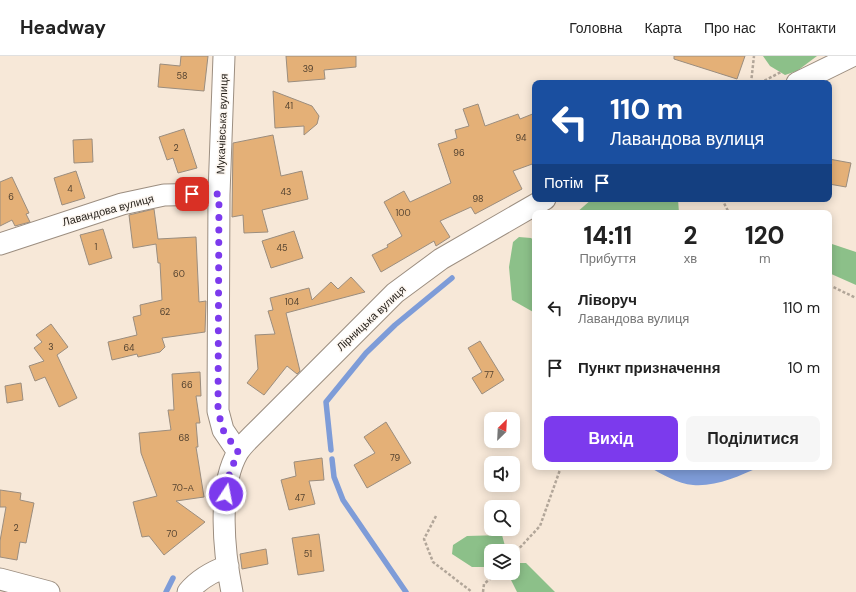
<!DOCTYPE html>
<html lang="uk">
<head>
<meta charset="utf-8">
<style>
  body { margin:0; font-family:"DM Sans",sans-serif; background:#f6f6f6; color:#222; height:100vh; display:flex; flex-direction:column; font-size:15px; white-space:nowrap }
  * { box-sizing:border-box; margin:0 }
  p { font-size:13px; color:#767676 }
  .icon { flex:none; width:22px; height:22px; fill:none; stroke:currentColor; stroke-width:2; stroke-linecap:round; stroke-linejoin:round }
  .map { position:relative; flex:1; overflow:hidden }
  .sheet { position:absolute; left:532px; top:154px; width:300px; height:260px; display:flex; flex-direction:column; background:#fff; border-radius:8px; box-shadow:0 2px 10px #0003 }
  .sheet>* { flex:none }
  .hud { position:absolute; left:532px; top:24px; width:300px; height:122px; border-radius:8px; box-shadow:0 2px 10px #0003; background:#1a4fa0; color:#fff; overflow:hidden }
  .needle { width:26px; rotate:24deg }
  .fabs { position:absolute; left:484px; top:356px; display:grid; gap:8px }
  .fabs a { display:grid; place-items:center; width:36px; height:36px; border-radius:8px; background:#fff; box-shadow:0 2px 10px #0003; font-size:20px }
  .pin { position:absolute; display:grid; place-items:center; width:34px; height:34px; color:#fff; margin:-17px; border-radius:8px; box-shadow:0 2px 6px #0006 }
  .me { position:absolute; width:44px; margin:-22px; rotate:11deg; stroke-linejoin:round; filter:drop-shadow(0 0 3px #0008) }
  .turn { display:flex; align-items:center; gap:14px; height:84px; padding:0 12px; font-size:18px }
  .turn .icon { width:52px; height:52px; stroke-width:2.5 }
  .turn b { display:block; font-size:28px; line-height:34px }
  .then { display:flex; align-items:center; height:38px; padding:0 12px; background:#0003; gap:8px; font-size:15px }
  .eta { display:flex; justify-content:space-evenly; align-items:center; height:68px; text-align:center }
  .eta b { font-size:24px; font-weight:800; line-height:28px }
  .button { display:flex; gap:8px; margin-top:auto; padding:8px 12px }
  .button a { flex:1; height:46px; border-radius:8px; background:#7c3aed; color:#fff; font-size:16px; font-weight:800; line-height:46px; text-align:center }
  .button a+a { background:#f6f6f6; color:#222 }
  ul { padding:0; list-style:none }
  li { display:flex; align-items:center; gap:12px; height:60px; padding:0 12px }
  li div { flex:1 }
  li b { display:block; font-size:15px }
  li em { font-style:normal }
  header { display:flex; align-items:center; gap:24px; box-sizing:border-box; height:56px; padding:0 20px; background:#fff; border-bottom:1px solid #e0e0e0 }
  header strong { font-size:19px }
  nav { display:flex; gap:22px; margin-inline-start:auto; font-size:14px }
  .map>svg:first-child { display:block }
  .forest { fill:#8cc089 }
  .water { fill:#7e9cd8 }
  .lines { fill:none; stroke-linecap:round; stroke-linejoin:round }
  .stream { stroke:#7e9cd8; stroke-width:5.5 }
  .building { fill:#e4b077; stroke:#9b8d7e }
  .minor-casing { stroke:#9c8e80; stroke-width:23 }
  .path { stroke:#b2a699; stroke-width:2.5; stroke-dasharray:3 2; stroke-linecap:butt }
  .minor { stroke:#fff; stroke-width:21 }
  .route { stroke:#7c3aed; stroke-width:7; stroke-dasharray:0 12.6 }
  .labels { text-anchor:middle; dominant-baseline:central; stroke-width:3; stroke-linejoin:round; paint-order:stroke }
  .number-label { font-size:9px; fill:#534230 }
  .street-label { font-size:11px; fill:#231e18; stroke:#fdf7f1 }
</style>
</head>
<body>
<header>
<strong>Headway</strong>
<nav><a>Головна</a><a>Карта</a><a>Про нас</a><a>Контакти</a></nav>
</header>
<div class="map">
<svg width="856" height="536" viewBox="0 0 856 536">
  <rect width="100%" height="100%" fill="#f7e8d8"/>
  <!-- forest -->
  <path class="forest" d="M763,0h54l-20,15 -12,4 -15,-9z
    M592,143h86l1,14h-103z
    M519,181l12,1 4,3v72l-23,-13 -3,-33 4,-25z
    M829,187l27,9v33l-27,-12z
    M502,479l3,11 -4,5h-10v13l-3,3h-16l-20,-13 1,-9 14,-9z
    M517,507h9l29,29h-38l-8,-16 1,-3h3v-7z"/>
  <!-- water -->
  <path class="water" d="M649,411h110c-19,9 -44,20 -66,18 -15,-1 -31,-11 -44,-18z"/>
  <g class="lines">
    <!-- stream -->
    <path class="stream" d="M331,394l-5,-48 40,-49 29,-28 57,-47
      M332,403l2,18 9,23 63,92
      M166,536l7,-14"/>
  </g>
  <!-- building -->
  <path class="building" d="M181,0h27l-4,35 -46,-4 2,-23 20,2z
    M286,0h70v11l-32,3 1,9 -37,3z
    M674,0h71l-8,23 -63,-20z
    M273,35l39,15 7,10 -2,8 -13,11v-9l-29,2z
    M478,48l7,22 33,-12 2,5 15,-6v50l-22,8 9,18 -47,25 -4,-7 -31,14 10,16 -14,9 -2,-5 -53,31 -9,-17 16,-8 -1,-2 15,-9 -18,-34 20,-11 6,11 41,-19 -13,-39 19,-6 -2,-8 14,-4 -6,-17z
    M184,73l13,39 -19,5 -5,-15 -6,2 -8,-23z
    M273,79l8,41 21,-5 6,28 -46,11 6,22 -24,1 -1,-18 -11,2 1,-74z
    M92,83l1,23 -19,1 -1,-23z
    M829,103l22,4 -5,24 -17,-3z
    M76,115l9,27 -23,7 -8,-27z
    M12,121l17,36 -3,1 4,8 -15,4 -3,-6 -12,6v-44z
    M154,153l4,30 38,-2 3,65 7,-1 -1,31 -43,6 3,9 -5,5 -22,5 -1,-3 -25,6 -4,-18 29,-7 -4,-18 8,-2 -1,-10 22,-5 -2,-37h-2l-2,-19 -23,4 -4,-33z
    M103,173l9,29 -23,7 -9,-30z
    M294,175l9,27 -32,10 -9,-27z
    M351,221l14,15 -79,21 14,58 -3,3 -10,-8 -23,29 -17,-12 11,-14 -3,-34 20,-1 -7,-23 5,-1 -3,-12 39,-10 3,12 19,-18 7,7z
    M51,268l17,23 -11,8 20,43 -18,9 -14,-30 -10,4 -6,-15 15,-5 -10,-13 8,-6 -6,-7z
    M480,285l24,39 -22,14 -10,-16 10,-6 -14,-24z
    M200,316l1,24h-5l4,27h-4l2,24h-2l8,50 -28,4 29,21 -41,33 -15,-19 -7,1 -9,-35 24,-6 -16,-43 -2,-20 32,-3 -3,-20h6l-2,-36z
    M21,327l2,17 -16,3 -2,-17z
    M386,366l25,41 -44,25 -13,-23 21,-12 -11,-16z
    M322,402l2,22 -15,1 6,23 -26,6 -8,-30 15,-4 -2,-14z
    M0,434l21,3 -1,7 14,3 -8,40 -6,-1 -3,18 -17,-3v-16l6,-34h-6z
    M319,478l5,37 -26,4 -6,-37z
    M266,493l2,15 -26,5 -2,-15z"/>
  <g class="lines">
    <defs>
      <path id="minor" d="M224,0l-5,138 -1,217 5,19 15,22
        M797,27l55,-27
        M0,188l122,-40 42,-9 55,-1
        M0,523l49,13
        M188,536c10,-12 26,-21 40,-26
        M232,536c-8,-39 -15,-104 6,-140 4,-6 9,-11 14,-16l143,-143 46,-34 104,-60"/>
    </defs>
    <!-- minor casing -->
    <use href="#minor" class="minor-casing"/>
    <!-- path -->
    <path class="path" d="M751,27l3,-27
      M760,27l21,-11
      M722,143l7,14
      M829,229l27,13
      M436,460l-12,23 9,23 39,30
      M513,499l27,-29 21,-59
      M483,536l1,-8 13,-11"/>
    <!-- minor -->
    <use href="#minor" class="minor"/>
  </g>
  <g class="lines">
    <!-- route -->
    <path class="route" d="M192,138h27l-1,217 5,19 15,22 -10,26 -2,16"/>
  </g>
  <g class="labels">
    <!-- number labels -->
    <g class="number-label">
      <text x="308" y="13">39</text>
      <text x="182" y="20">58</text>
      <text x="289" y="50">41</text>
      <text x="521" y="82">94</text>
      <text x="176" y="92">2</text>
      <text x="459" y="97">96</text>
      <text x="70" y="133">4</text>
      <text x="286" y="136">43</text>
      <text x="11" y="141">6</text>
      <text x="478" y="143">98</text>
      <text x="403" y="157">100</text>
      <text x="96" y="191">1</text>
      <text x="282" y="192">45</text>
      <text x="179" y="218">60</text>
      <text x="292" y="246">104</text>
      <text x="165" y="256">62</text>
      <text x="51" y="291">3</text>
      <text x="129" y="292">64</text>
      <text x="489" y="319">77</text>
      <text x="187" y="329">66</text>
      <text x="184" y="382">68</text>
      <text x="395" y="402">79</text>
      <text x="183" y="432">70-А</text>
      <text x="300" y="442">47</text>
      <text x="16" y="472">2</text>
      <text x="172" y="478">70</text>
      <text x="308" y="498">51</text>
    </g>
    <!-- street labels -->
    <g class="street-label">
      <text transform="translate(222 68) rotate(-88)">Мукачівська вулиця</text>
      <text transform="translate(108 154) rotate(-15)">Лавандова вулиця</text>
      <text transform="translate(371 262) rotate(-43)">Лірницька вулиця</text>
    </g>
  </g>
</svg>
<div class="fabs">
<a><svg class="needle" viewBox="-14 -14 28 28"><path d="M0-13l5 13h-10z" fill="#e53935"/><path d="M0 13l5-13h-10z" fill="#767676"/></svg></a>
<a><svg class="icon" aria-label="sound" viewBox="0 0 24 24"><path d="M4 9h4l5-4v14l-5-4H4zM17 9q2 3 0 6"/></svg></a>
<a><svg class="icon" aria-label="search" viewBox="0 0 24 24"><circle cx="10" cy="10" r="6"/><path d="M15 15l6 6"/></svg></a>
<a><svg class="icon" aria-label="layers" viewBox="0 0 24 24"><path d="M12 4l9 5-9 5-9-5zM3 14l9 5 9-5"/></svg></a>
</div>
<div class="pin" style="left:192px;top:138px;background:#d93025"><svg class="icon" aria-label="arrive" viewBox="0 0 24 24"><path d="M6 21V4h12l-3 4 3 4H6"/></svg></div>
<svg class="me" style="left:226px;top:438px" viewBox="-20 -20 40 40"><circle r="17" fill="#7c3aed" stroke="#fff" stroke-width="3"/><path d="M0-11L8 9 0 5-8 9z" fill="#fff"/></svg>
<div class="hud">
<div class="turn"><svg class="icon" aria-label="left" viewBox="0 0 24 24"><path d="M17 20v-9H6M10 6l-5 5 5 5"/></svg><div><b>110 m</b>Лавандова вулиця</div></div>
<div class="then">Потім<svg class="icon" aria-label="arrive" viewBox="0 0 24 24"><path d="M6 21V4h12l-3 4 3 4H6"/></svg></div>
</div>
<section class="sheet">
<div class="eta">
<div><b>14:11</b><p>Прибуття</p></div>
<div><b>2</b><p>хв</p></div>
<div><b>120</b><p>m</p></div>
</div>
<ul>
<li><svg class="icon" aria-label="left" viewBox="0 0 24 24"><path d="M17 20v-9H6M10 6l-5 5 5 5"/></svg><div><b>Ліворуч</b><p>Лавандова вулиця</p></div><em>110 m</em></li>
<li><svg class="icon" aria-label="arrive" viewBox="0 0 24 24"><path d="M6 21V4h12l-3 4 3 4H6"/></svg><div><b>Пункт призначення</b></div><em>10 m</em></li>
</ul>
<div class="button"><a>Вихід</a><a>Поділитися</a></div>
</section>
</div>
</body>
</html>
